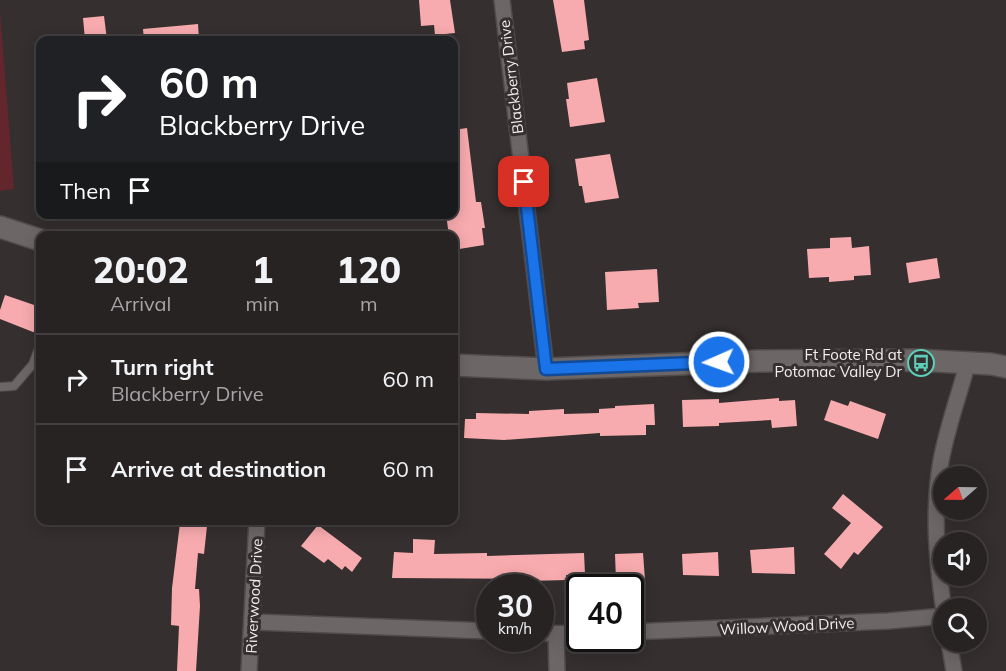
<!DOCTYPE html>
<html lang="en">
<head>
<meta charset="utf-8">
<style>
  body { margin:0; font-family:Mulish,sans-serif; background:#302b2b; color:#f1f3f6; height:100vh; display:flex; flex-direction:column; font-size:22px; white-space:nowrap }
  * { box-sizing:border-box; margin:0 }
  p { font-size:20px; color:#a5a4a6 }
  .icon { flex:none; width:33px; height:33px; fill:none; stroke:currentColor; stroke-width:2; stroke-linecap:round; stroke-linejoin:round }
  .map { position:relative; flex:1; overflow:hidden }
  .panel { position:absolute; left:36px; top:231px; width:422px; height:294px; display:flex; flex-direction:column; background:#282323; border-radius:12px; box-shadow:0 3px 15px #0003,0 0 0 2px #444041 }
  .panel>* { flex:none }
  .hud { position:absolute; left:36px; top:36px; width:422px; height:183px; border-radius:12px; box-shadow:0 3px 15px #0003,0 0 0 2px #444041; background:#202124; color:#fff; overflow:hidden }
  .needle { width:39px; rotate:250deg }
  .tools { position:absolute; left:933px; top:466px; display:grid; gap:12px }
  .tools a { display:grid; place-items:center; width:54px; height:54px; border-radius:50%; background:#282323; box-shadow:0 3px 15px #0003,0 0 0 2px #444041; font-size:30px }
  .speed { position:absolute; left:476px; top:574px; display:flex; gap:12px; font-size:30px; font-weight:700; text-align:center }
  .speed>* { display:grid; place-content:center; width:78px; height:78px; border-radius:50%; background:#282323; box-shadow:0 3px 15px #0003,0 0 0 2px #444041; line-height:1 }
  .speed small { font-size:15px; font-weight:400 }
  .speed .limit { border:3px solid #111; border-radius:9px; background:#fff; color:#111 }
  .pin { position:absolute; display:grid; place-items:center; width:51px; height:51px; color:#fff; margin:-26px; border-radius:12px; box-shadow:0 3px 9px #0006 }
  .me { position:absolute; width:66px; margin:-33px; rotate:268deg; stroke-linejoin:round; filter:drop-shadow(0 0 4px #0008) }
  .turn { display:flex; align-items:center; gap:21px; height:126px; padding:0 24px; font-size:27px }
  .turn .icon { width:78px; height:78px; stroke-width:2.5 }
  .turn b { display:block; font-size:42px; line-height:51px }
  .then { display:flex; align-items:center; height:57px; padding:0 24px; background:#0003; gap:12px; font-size:22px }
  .eta { display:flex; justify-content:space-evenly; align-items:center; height:102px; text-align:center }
  .eta b { font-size:36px; font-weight:800; line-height:42px }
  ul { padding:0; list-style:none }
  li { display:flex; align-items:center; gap:18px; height:90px; padding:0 24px; border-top:2px solid #444041 }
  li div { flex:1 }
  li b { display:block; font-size:22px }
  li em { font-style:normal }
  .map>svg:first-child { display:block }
  .green { fill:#62262c }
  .building { fill:#f7abae }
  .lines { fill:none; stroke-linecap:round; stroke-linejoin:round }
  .lane-casing { stroke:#504a4b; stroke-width:10 }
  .street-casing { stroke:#504a4b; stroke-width:18 }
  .secondary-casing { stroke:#504a4b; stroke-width:24 }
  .lane { stroke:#6d6666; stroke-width:8 }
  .street { stroke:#6d6666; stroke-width:15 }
  .secondary { stroke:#6d6666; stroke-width:21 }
  .route-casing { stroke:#114b97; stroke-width:15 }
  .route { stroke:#1a73e8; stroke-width:10 }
  .labels { text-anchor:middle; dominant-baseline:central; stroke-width:6; stroke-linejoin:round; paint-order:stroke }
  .street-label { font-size:15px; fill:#f1eded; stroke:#352f2f }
  .poi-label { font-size:15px; fill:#f1eded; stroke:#352f2f; text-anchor:end }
</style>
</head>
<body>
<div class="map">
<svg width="1006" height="671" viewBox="0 0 1006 671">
  <rect width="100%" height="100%" fill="#352f2f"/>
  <!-- green -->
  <path class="green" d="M0,11l14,178 -14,2z"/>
  <!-- building -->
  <path class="building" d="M419,0h31l5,33 -20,2 -1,-10 -13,1z
    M553,0h31l5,40 -5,1 1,8 -23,3z
    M104,16l3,24h-22l-2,-22z
    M198,24l1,16h-55l-1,-11z
    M597,78l8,44 -35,5 -4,-28h3l-2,-16z
    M467,128l9,74h5l4,26h-3l2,17 -31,5v-14h-4l-3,-22h7v-84z
    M610,154l9,44 -34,5 -3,-17h-3l-4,-27z
    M851,237l1,11 17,-2 2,29 -17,1v4l-25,2v-5l-20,1 -2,-29 23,-1v-10z
    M937,258l3,20 -31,5 -3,-20z
    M657,269l2,33 -21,1 1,5 -32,2 -2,-38z
    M5,295l35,12v14l-3,10 -4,1 -33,-13v-9z
    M779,398v3l16,-1 2,26 -25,2 -1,-8 -52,3v3l-36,1 -1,-27 37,-1v4z
    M831,400l17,6 2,-5 36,13 -8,25 -54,-19z
    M654,404l1,21h-9v10l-46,1v-3l-96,7 -40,-2 1,-19h11v-6l53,1v-3l35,-2v5l35,-1v-4l16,-1v-2z
    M843,494l40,33 -25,28 -4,-3 -13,17 -17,-15 27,-31 -19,-15z
    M180,523l27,3 -3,28 -6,-1 -3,36h4l1,17 -4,65h-19l2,-45 -8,-1 1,-37z
    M318,525l44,33 -10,14 -7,-6 -3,4 -14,-11 -4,4 -23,-17z
    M413,539l22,1 -1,14 53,-1v3l97,-3 1,21 -19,1 1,5 -39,1v-2l-136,-1 2,-26 19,1z
    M794,547l1,27 -43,-1 -2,-23z
    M718,552l1,24 -36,-1 -1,-21z
    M643,553l2,27 -29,1 -1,-27z"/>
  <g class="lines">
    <defs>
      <path id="lane" d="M0,387l14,-1 19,-22 7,-19"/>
      <path id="street" d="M502,0l44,369
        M944,612c-7,-50 -12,-101 -3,-151 6,-33 18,-66 27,-99
        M253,622l236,9
        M630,632l258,-11 56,-5
        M540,633l39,1
        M556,634l1,37
        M949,642l5,29
        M249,671l8,-151"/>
      <path id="secondary" d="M0,227l40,13
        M453,365l93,4 214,-8 156,-1 75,4 15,3"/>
    </defs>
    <!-- lane casing -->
    <use href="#lane" class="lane-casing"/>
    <!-- street casing -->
    <use href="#street" class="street-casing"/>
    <!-- secondary casing -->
    <use href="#secondary" class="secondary-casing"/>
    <!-- lane -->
    <use href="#lane" class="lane"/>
    <!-- street -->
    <use href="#street" class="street"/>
    <!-- secondary -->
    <use href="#secondary" class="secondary"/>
  </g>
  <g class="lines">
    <defs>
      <path id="route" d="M524,182l22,187 173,-7"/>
    </defs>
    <!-- route casing -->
    <use href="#route" class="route-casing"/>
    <!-- route -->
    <use href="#route" class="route"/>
  </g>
  <!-- icons -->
  <defs>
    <symbol id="bus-ring" viewBox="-11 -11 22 22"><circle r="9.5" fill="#352f2f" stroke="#5eceb8" stroke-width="1.5"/><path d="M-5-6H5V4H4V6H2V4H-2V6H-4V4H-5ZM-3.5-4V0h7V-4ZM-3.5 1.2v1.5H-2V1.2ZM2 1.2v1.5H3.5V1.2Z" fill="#5eceb8"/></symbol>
  </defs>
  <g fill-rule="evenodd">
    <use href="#bus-ring" x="906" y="348" width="30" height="30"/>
  </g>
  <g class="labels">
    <!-- street labels -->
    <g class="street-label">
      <text transform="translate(511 77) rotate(-97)">Blackberry Drive</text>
      <text transform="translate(254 596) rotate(-87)">Riverwood Drive</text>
      <text transform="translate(787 626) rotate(-3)">Willow Wood Drive</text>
    </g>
    <!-- poi labels -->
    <g class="poi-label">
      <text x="902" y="354">Ft Foote Rd at<tspan x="902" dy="17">Potomac Valley Dr</tspan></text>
    </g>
  </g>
</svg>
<div class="tools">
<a><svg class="needle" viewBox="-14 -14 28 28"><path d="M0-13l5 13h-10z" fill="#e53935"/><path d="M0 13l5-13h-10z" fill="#a5a4a6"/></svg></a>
<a><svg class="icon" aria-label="sound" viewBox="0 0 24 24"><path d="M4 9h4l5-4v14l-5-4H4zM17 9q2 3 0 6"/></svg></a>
<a><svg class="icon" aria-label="search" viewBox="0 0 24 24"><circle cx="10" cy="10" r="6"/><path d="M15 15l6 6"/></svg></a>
</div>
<div class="speed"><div>30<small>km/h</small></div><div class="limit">40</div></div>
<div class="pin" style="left:524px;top:182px;background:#d93025"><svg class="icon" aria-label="arrive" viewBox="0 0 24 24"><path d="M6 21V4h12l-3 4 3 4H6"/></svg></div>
<svg class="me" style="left:719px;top:362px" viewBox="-20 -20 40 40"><circle r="17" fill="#1a73e8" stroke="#fff" stroke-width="3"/><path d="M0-11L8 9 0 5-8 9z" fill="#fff"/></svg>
<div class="hud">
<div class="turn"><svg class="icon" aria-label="right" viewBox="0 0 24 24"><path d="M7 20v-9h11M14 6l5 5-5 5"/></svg><div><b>60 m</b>Blackberry Drive</div></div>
<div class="then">Then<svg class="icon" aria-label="arrive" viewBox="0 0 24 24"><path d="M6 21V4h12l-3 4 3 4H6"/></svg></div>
</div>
<section class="panel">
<div class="eta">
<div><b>20:02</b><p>Arrival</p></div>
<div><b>1</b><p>min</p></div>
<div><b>120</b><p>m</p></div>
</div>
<ul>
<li><svg class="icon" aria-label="right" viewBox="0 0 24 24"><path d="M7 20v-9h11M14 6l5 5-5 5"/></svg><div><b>Turn right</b><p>Blackberry Drive</p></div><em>60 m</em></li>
<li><svg class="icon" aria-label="arrive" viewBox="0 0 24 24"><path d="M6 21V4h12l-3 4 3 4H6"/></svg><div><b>Arrive at destination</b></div><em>60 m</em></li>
</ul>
</section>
</div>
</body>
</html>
